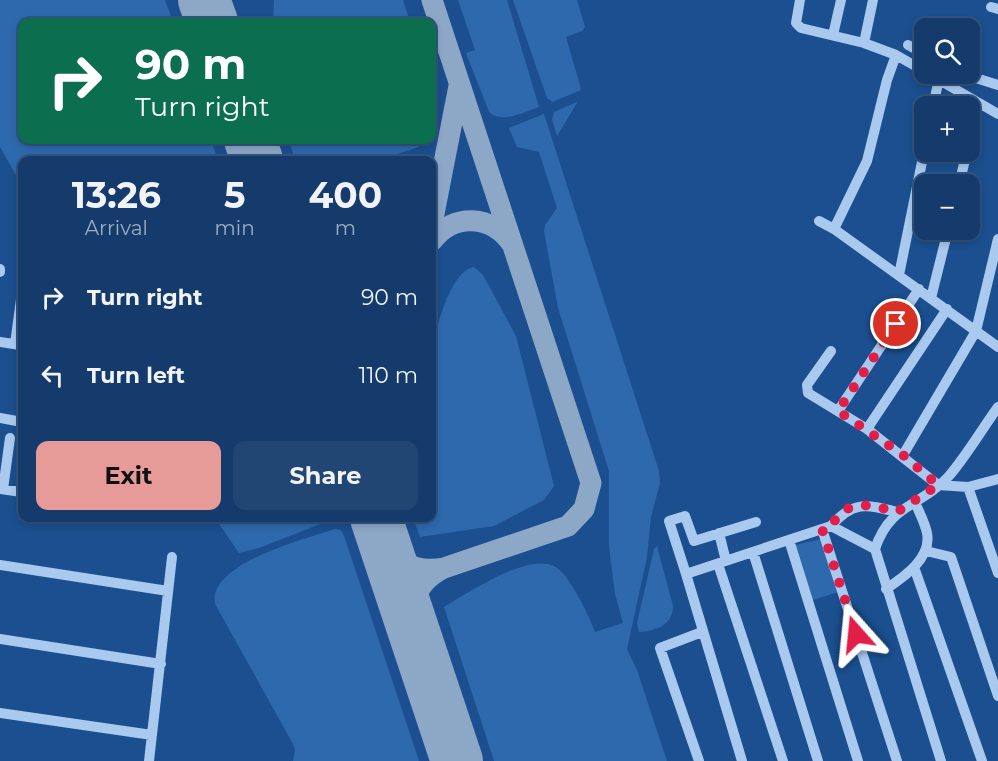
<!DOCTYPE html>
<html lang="en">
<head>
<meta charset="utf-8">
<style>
  body { margin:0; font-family:Montserrat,sans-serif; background:#214673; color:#f1f3f6; height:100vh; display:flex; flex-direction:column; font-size:22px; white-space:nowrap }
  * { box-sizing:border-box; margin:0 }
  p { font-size:20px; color:#9dadc1 }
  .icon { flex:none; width:33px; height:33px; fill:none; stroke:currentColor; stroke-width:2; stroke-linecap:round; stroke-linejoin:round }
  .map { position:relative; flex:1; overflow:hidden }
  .panel { position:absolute; left:18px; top:156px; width:418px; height:366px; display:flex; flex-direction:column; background:#143b6b; border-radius:12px; box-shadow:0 3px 9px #0003,0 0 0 2px #33557e }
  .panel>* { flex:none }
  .top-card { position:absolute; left:18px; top:18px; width:418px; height:126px; border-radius:12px; box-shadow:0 3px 9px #0003,0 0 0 2px #33557e; background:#0b6e4f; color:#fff; overflow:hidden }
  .tools { position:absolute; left:914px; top:18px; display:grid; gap:12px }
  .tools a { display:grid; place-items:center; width:66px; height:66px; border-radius:12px; background:#143b6b; box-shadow:0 3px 9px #0003,0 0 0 2px #33557e; font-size:30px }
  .pin { position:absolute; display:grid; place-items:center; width:51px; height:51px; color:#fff; margin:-26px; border:3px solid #fff; border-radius:50%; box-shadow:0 2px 6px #0007 }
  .me { position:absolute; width:66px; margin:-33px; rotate:342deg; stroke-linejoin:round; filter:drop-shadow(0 0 4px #0008) }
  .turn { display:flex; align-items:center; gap:21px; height:126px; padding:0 18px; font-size:27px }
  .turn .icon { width:78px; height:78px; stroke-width:2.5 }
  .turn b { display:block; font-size:42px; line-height:51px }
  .eta { display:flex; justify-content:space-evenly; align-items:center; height:102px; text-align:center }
  .eta b { font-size:36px; font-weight:700; line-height:42px }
  .button { display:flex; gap:12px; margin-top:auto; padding:12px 18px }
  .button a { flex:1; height:69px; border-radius:12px; background:#e69b98; color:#111; font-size:24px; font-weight:700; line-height:69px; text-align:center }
  .button a+a { background:#214673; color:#f1f3f6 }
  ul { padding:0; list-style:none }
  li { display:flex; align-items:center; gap:18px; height:78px; padding:0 18px }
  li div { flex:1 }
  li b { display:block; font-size:22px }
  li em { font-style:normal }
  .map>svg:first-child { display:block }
  .green { fill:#2e69ad }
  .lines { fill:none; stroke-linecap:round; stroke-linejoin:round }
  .taxiway { stroke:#8da7c7; stroke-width:21 }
  .runway { stroke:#8da7c7; stroke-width:52 }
  .minor { stroke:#a9c9ee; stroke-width:10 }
  .route { stroke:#e11d48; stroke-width:10; stroke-dasharray:0 18 }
</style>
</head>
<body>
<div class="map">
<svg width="998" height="761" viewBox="0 0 998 761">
  <rect width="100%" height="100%" fill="#1b4f8f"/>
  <!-- green -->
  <path class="green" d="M0,0h165l8,22h-151v118h189l7,20h-196v26l-22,-39z
    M274,0h129l7,22h-137z
    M458,0h49l32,107c-14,5 -38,17 -50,5l-23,-59 9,-3z
    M513,0h64l8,27 -3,4 -16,6 15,52 -2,2 -27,11 -5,-4z
    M577,102v1l-20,33 -5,-16 2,-8z
    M544,114l115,357 1,12 -9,34 -4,40 -20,92 10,21 30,91h-173l-50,-154c23,-14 83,-54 110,-41 15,7 35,50 41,66l28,-9 -8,-29 -6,-47v-76l-51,-163 -14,-77 1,-6 12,-17 -18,-56 -22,-5 -8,-19z
    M289,140h131l-1,7 -40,13h-84z
    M474,267l9,8 33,61 38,150 -10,14 -50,26 -74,11 -7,-19h19v-168c4,-21 18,-79 42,-83z
    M215,518h121l-77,30 -20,5z
    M335,529l6,1 3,6 75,225h-126l2,-11 -2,-6 -78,-140c-8,-41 91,-65 120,-75z
    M822,539l16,53 -28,9 -15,-56z
    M657,546l16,60c0,19 -17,25 -34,26l-2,-9 17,-74z"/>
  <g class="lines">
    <!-- taxiway -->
    <path class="taxiway" d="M432,224l27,-138
      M432,241c22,-29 60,-26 80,3
      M380,529c16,30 28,45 64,39
      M419,647c-8,-35 -12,-60 25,-79l124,-42 16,-17 7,-26 -159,-483"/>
    <!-- runway -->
    <path class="runway" d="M204,0l8,22
      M250,140l7,20
      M376,518l81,243"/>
    <!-- minor -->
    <path class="minor" d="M800,0l-4,23 5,5 63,15 9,-43
      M991,7l7,2
      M833,35l8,-35
      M864,43l32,12 28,16
      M908,45l16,9
      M929,74l69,40
      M963,74l35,11
      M933,106l6,-27
      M969,144l10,-41
      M959,184l8,-32
      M819,221l15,8 164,118
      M834,229l33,-68 20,-81 9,-25
      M0,272v-3
      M899,275l25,-123
      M931,298l17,-68
      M0,342l20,3
      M15,344l7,-52
      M831,351l-24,34 1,8 59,36 71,56 30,2 30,-8
      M838,411l81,-122
      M0,418l22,4
      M867,429l80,-120
      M903,455l73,-124 22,-92
      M968,487l30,86
      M0,489l22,3
      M3,489l7,-51
      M831,526c22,-25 34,-22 66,-14
      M822,529l75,232
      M719,533l7,28
      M789,540l69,221
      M926,551l25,6 47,139
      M753,552l65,209
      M718,564l65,197
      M0,565l168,26
      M914,567l68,194
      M686,574l-17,-53 16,-5 9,25 62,-19
      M886,589c18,-12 46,-31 41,-56 -2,-10 -8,-21 -12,-31
      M0,639l161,25
      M0,713l152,22
      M149,761l23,-204
      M699,761l-39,-113 42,-16
      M742,761l-56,-187 145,-48 44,23
      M941,761l-66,-212c15,-46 46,-42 74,-73 18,-21 33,-47 49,-69"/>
  </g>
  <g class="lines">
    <!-- route -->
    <path class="route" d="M856,634l-34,-105c11,-4 14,-11 22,-18 15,-11 37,-3 53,1l41,-27 -35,-30 -65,-44 58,-87"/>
  </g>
</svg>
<div class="tools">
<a><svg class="icon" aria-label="search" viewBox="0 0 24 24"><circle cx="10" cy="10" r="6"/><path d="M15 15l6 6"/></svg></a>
<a>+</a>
<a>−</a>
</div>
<div class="pin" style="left:896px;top:324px;background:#d93025"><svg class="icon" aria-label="arrive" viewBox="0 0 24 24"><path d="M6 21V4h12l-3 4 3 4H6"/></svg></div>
<svg class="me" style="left:856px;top:634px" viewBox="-20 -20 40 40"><path d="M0-17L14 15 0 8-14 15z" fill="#e11d48" stroke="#fff" stroke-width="4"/></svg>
<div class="top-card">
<div class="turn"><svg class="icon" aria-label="right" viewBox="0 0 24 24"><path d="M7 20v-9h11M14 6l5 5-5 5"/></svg><div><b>90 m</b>Turn right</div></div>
</div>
<section class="panel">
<div class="eta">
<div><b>13:26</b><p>Arrival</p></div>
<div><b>5</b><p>min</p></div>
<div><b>400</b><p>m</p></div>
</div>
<ul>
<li><svg class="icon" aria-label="right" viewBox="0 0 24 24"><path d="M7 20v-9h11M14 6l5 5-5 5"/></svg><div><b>Turn right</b></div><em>90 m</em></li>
<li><svg class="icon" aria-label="left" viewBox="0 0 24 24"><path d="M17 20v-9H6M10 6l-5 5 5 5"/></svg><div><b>Turn left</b></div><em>110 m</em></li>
</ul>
<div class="button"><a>Exit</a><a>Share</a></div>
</section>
</div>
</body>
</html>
